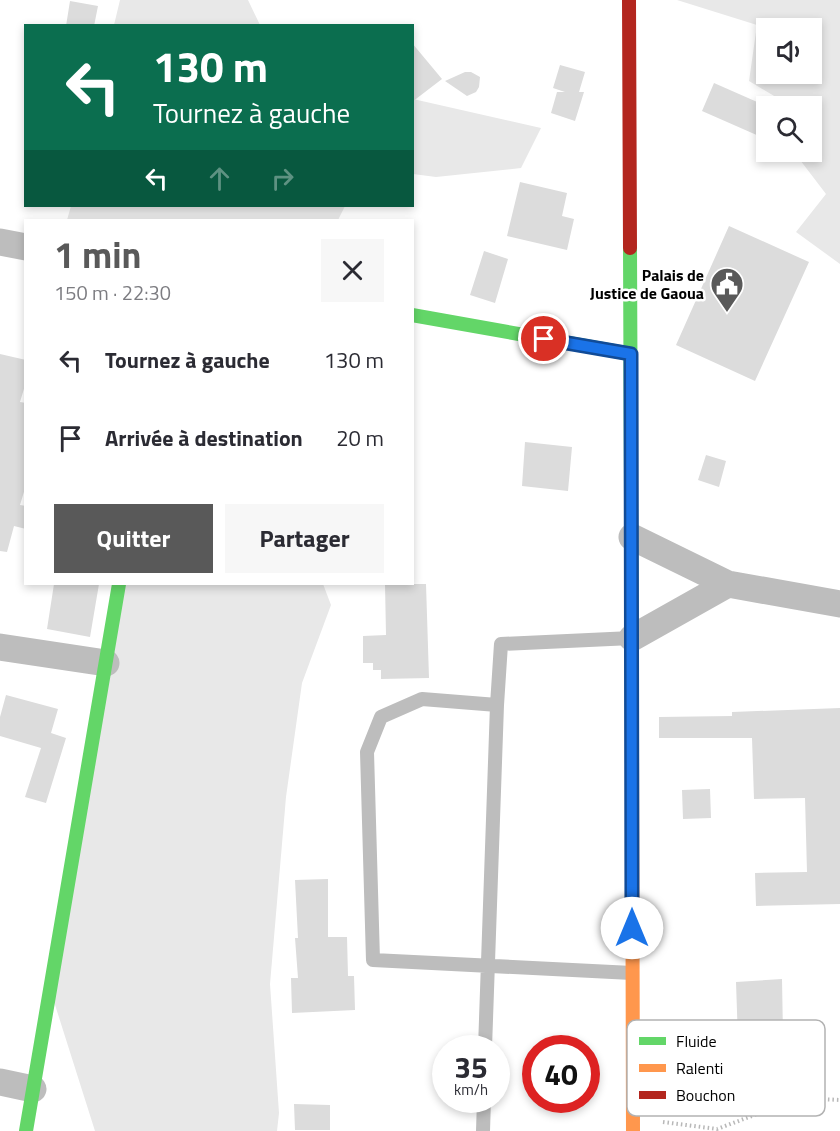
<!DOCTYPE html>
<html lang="fr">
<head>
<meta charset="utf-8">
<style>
  body { margin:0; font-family:"Titillium Web",sans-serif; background:#f7f7f7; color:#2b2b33; height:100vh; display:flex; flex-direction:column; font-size:22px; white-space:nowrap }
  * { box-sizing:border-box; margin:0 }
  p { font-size:20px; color:#7c7c81 }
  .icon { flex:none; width:33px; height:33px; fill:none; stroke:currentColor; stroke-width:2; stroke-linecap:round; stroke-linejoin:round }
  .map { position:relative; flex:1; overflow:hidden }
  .panel { position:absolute; left:24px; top:219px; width:390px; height:366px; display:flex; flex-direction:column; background:#fff; border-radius:0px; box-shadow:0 3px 9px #0003 }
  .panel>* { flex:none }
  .hud { position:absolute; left:24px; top:24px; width:390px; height:183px; border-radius:0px; box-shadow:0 3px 9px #0003; background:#0b6e4f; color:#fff; overflow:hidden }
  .controls { position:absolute; left:756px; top:18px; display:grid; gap:12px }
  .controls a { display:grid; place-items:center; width:66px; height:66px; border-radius:0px; background:#fff; box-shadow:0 3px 9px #0003; font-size:30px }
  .speed { position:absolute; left:432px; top:1035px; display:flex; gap:12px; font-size:30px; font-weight:700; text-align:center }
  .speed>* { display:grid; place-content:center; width:78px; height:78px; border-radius:50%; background:#fff; box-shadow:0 3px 9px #0003; line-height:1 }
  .speed small { font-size:15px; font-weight:400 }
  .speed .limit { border:9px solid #d22; background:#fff; color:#111 }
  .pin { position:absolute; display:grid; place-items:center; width:51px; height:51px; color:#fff; margin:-26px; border:3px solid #fff; border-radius:50%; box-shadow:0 2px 6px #0007 }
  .me { position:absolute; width:66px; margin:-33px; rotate:0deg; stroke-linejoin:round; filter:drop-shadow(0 0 4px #0008) }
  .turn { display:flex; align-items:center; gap:21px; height:126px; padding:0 30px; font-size:27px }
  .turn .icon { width:78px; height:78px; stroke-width:2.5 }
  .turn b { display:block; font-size:42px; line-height:51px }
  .lanes { display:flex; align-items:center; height:57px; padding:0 30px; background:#0003; justify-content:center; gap:30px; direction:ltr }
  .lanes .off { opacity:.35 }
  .round { display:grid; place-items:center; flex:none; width:63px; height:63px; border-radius:0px; background:#f7f7f7 }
  .overview { display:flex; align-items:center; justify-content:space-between; height:102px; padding:0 30px }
  h1 { font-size:36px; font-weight:700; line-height:45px; color:#595959 }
  .cta { display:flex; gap:12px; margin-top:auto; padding:12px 30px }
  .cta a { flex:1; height:69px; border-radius:0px; background:#595959; color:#fff; font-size:24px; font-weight:700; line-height:69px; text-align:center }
  .cta a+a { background:#f7f7f7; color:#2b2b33 }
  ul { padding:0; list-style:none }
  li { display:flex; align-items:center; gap:18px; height:78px; padding:0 30px }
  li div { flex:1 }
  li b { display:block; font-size:22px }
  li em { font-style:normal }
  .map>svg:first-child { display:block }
  .green { fill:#e8e8e8; fill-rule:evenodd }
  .building { fill:#dcdcdc }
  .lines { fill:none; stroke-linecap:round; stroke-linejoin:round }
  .path { stroke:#b8b8b8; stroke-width:4; stroke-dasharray:1.5 3; stroke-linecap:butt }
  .lane { stroke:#bdbdbd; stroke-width:14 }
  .street { stroke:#bdbdbd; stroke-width:27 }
  .fast { stroke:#63d668; stroke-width:14 }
  .slow { stroke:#ff974d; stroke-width:14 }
  .jam { stroke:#b3261e; stroke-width:14 }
  .route-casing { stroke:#114b97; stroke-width:15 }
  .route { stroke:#1a73e8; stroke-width:10 }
  .labels { text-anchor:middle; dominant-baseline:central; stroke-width:5; stroke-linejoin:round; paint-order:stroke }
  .poi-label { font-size:16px; font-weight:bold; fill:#000; stroke:#fff; text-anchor:end }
  .key { fill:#fff; stroke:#b2b2b2; stroke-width:1.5 }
  .key-label { font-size:16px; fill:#000 }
</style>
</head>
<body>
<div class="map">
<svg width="840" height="1131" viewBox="0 0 840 1131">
  <rect width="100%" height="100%" fill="#fff"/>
  <!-- green -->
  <path class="green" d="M120,0h128l12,25h-146z
    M677,0h163v264l-44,-32 30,-38 -29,-38 3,-4h12v-22l4,-8 -4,-3v-13h-21l-42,-25 8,-56zM766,28h46v46h-46z
    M413,99l128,29 -20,40 -85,9 -23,-3z
    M71,206h274l-7,14h-271z
    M119,584h204l8,21 -29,78 -16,114 -16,187 9,129 -2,18h-182l-45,-142z"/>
  <!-- building -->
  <path class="building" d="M70,1l28,5 -4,20h-28z
    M412,43l30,36 -30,23z
    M560,65l25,7 -6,20h5l-9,29 -24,-8 6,-21h8l-12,-4z
    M465,72h6l9,5 -1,10 -3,5 -9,4 -22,-15z
    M714,83l52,23v33l-64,-28z
    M520,182l47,11 -5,23 12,3 -7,31 -60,-14z
    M729,226l80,36 -54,119 -79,-36z
    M484,251l24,8 -13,44 -25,-8z
    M0,354l26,6v22l-6,20 6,1v82l-6,20 6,1v23l-12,-3 -7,26 -7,-1z
    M525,442l47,5 -4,44 -46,-5z
    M706,455l20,6 -7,26 -21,-7z
    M54,584h45l-9,53 -43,-8z
    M385,584h41l3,94 -48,1v-9h-8v-7h-10v-27l23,-1z
    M6,695l52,14 -7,24 15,5 -20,65 -21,-6 16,-49 -41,-12v-19z
    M840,708v196l-84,2 -1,-33 52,-1 -2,-74 -51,1 -2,-61h-93v-21l73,-1v-4z
    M710,789l1,29 -28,1 -1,-29z
    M328,879v58h19l1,39h6l1,34 -63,3 -1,-35h7l-3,-40h3l-3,-58z
    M782,979l1,56h11l1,33 -56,2 -3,-88z
    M294,1104l36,1v25h-35z"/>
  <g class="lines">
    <!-- path -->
    <path class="path" d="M663,1122l54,7 83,-31 40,2"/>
    <!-- lane -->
    <path class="lane" d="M497,705l-75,-6 -41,18 -14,35 6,208 259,13
      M485,1048l12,-343 4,-61 131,-6
      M483,1131l1,-31"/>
    <!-- street -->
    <path class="street" d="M0,242l26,5
      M632,537l96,47 112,20
      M632,638l96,-54
      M0,647l106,16
      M0,1082l33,7"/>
    <!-- fast -->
    <path class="fast" d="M630,248l2,492
      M412,315l219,39
      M26,1131l93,-547"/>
    <!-- slow -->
    <path class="slow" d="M632,740l1,391"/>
    <!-- jam -->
    <path class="jam" d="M629,0l1,248"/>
  </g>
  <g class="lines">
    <defs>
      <path id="route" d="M544,339l87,15 1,574"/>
    </defs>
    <!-- route casing -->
    <use href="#route" class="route-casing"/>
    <!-- route -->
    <use href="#route" class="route"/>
  </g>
  <!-- icons -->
  <defs>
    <symbol id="civic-pin" viewBox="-11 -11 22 30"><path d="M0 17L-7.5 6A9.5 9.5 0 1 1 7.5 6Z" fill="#595959" stroke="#fff"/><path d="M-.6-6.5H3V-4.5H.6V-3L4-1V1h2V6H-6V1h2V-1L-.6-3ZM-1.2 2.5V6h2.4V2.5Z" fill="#fff"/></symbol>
  </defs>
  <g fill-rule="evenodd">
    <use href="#civic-pin" x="708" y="265" width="38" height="52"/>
  </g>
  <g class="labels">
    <!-- poi labels -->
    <g class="poi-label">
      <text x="704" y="275">Palais de<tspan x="704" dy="18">Justice de Gaoua</tspan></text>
    </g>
  </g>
  <!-- legend -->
  <rect x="627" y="1020" width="198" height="96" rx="9" class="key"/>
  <rect x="639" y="1037" width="27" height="8" fill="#63d668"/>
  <rect x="639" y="1064" width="27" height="8" fill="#ff974d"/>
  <rect x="639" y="1091" width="27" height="8" fill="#b3261e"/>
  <g class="key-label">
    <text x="676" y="1047">Fluide</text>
    <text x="676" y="1074">Ralenti</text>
    <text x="676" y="1101">Bouchon</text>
  </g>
</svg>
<div class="controls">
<a><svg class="icon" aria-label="sound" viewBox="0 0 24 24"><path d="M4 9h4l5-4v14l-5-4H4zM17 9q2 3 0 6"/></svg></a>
<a><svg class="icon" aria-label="search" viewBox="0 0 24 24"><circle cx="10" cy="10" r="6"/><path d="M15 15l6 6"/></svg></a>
</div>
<div class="speed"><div>35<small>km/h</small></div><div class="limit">40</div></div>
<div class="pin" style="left:544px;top:339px;background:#d93025"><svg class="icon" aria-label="arrive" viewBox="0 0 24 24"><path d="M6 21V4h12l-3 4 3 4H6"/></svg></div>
<svg class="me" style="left:632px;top:928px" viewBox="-20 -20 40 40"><circle r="19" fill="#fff"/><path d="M0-13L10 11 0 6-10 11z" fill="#1a73e8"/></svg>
<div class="hud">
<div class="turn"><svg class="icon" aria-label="left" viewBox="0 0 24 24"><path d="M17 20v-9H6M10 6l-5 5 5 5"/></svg><div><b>130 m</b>Tournez à gauche</div></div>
<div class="lanes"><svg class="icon" aria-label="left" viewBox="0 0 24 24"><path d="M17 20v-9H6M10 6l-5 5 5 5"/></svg><svg class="icon off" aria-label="ahead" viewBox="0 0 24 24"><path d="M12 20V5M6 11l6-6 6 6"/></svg><svg class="icon off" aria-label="right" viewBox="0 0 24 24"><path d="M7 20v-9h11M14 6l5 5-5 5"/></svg></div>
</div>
<section class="panel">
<div class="overview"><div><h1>1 min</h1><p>150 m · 22:30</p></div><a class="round"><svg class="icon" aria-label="close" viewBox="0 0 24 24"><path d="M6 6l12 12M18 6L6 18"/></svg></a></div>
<ul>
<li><svg class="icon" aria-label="left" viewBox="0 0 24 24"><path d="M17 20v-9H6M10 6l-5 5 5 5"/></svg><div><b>Tournez à gauche</b></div><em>130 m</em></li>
<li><svg class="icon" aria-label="arrive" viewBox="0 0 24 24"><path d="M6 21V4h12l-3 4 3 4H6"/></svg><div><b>Arrivée à destination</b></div><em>20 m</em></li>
</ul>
<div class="cta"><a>Quitter</a><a>Partager</a></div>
</section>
</div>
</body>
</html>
